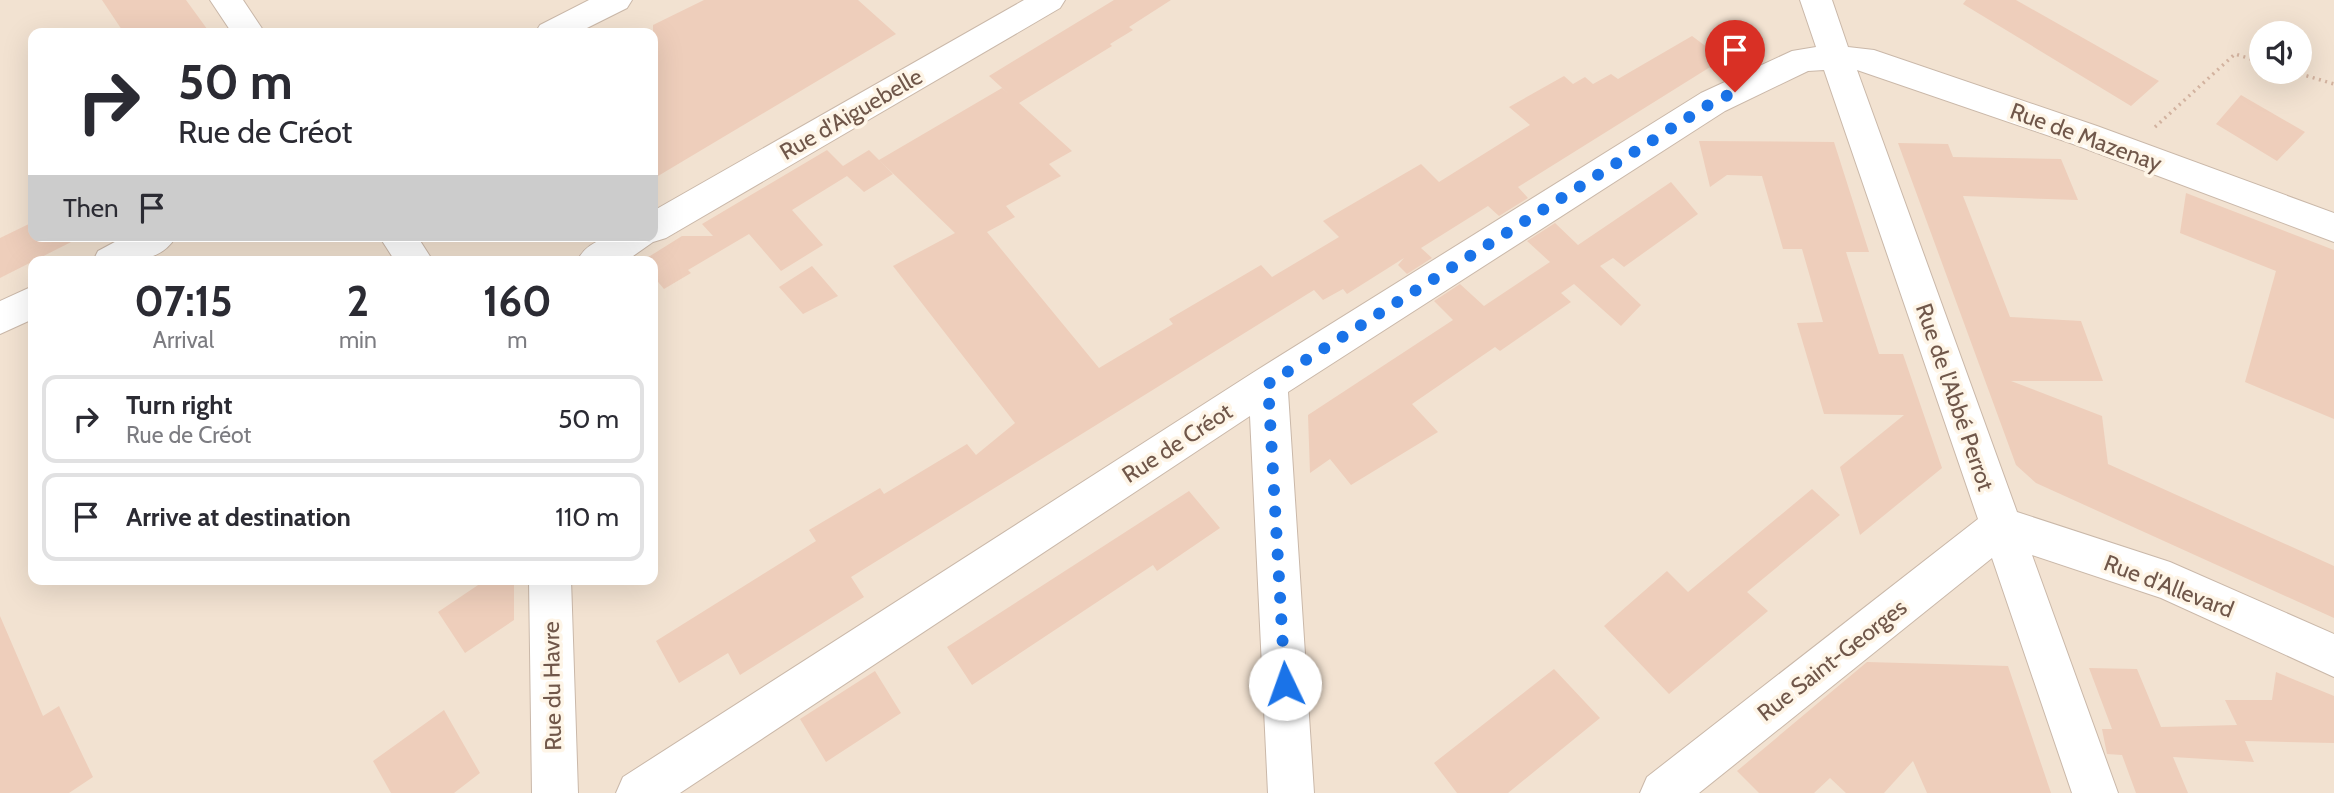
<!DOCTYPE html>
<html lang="en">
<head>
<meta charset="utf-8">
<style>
  body { margin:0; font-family:Cabin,sans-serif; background:#f7f7f7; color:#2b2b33; height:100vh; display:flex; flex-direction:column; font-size:26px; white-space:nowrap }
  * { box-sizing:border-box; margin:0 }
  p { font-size:23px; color:#7c7c81 }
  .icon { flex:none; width:38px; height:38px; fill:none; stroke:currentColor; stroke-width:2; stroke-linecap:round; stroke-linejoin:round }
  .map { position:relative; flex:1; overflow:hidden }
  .panel { position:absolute; left:28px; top:256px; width:630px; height:329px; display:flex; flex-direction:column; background:#fff; border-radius:14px; box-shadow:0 7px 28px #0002 }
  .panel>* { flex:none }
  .guide { position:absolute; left:28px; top:28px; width:630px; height:214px; border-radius:14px; box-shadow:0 7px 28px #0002; background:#fff; color:#2b2b33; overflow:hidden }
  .controls { position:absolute; left:2249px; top:21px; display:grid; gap:14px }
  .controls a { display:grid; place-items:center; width:63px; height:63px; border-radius:50%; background:#fff; box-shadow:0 7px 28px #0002; font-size:35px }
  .pin { position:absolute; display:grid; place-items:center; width:60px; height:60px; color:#fff; margin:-72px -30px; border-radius:50% 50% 50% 0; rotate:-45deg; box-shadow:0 0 7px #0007 }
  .pin .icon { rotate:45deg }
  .me { position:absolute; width:77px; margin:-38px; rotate:357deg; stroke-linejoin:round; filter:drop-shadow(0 0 5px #0008) }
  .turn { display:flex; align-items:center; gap:24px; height:147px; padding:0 35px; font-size:32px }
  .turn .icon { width:91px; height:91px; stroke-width:2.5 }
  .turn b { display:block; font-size:49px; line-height:60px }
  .then { display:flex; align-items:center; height:66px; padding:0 35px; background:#0003; gap:14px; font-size:26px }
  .eta { display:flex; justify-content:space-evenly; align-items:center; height:119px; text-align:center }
  .eta b { font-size:42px; font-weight:700; line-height:49px }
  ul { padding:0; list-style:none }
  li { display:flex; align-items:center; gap:21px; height:88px; margin:0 14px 10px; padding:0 21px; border:4px solid #e1e1e2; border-radius:14px }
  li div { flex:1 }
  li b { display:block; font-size:26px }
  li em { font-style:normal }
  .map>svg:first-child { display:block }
  .residential { fill:#f2e2d1; fill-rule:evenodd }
  .building { fill:#eecebb }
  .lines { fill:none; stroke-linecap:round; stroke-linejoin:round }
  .minor-casing { stroke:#cab8a9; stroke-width:2 }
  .path { stroke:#d2b29f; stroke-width:3.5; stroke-dasharray:2 4.5; stroke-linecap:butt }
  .minor { fill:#fff; fill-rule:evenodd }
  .route { stroke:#1a73e8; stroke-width:12; stroke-dasharray:0 21.6 }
  .labels { text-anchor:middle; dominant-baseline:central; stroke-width:7; stroke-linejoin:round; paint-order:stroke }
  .street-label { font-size:23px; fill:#70574a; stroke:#fef5e7 }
</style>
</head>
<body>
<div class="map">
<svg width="2334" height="793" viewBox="0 0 2334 793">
  <rect width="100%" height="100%" fill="#faf0e2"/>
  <!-- residential -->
  <path class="residential" d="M0,0h2334v793h-2334zM33,33h620v203h-620zM2261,33h39v39h-39zM33,261h620v318h-620z"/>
  <!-- building -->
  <path class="building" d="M102,0h84l24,33h-86z
    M704,0h154l38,34 -243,145v-154z
    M1114,0h57l-42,27 4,3 -23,14 2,2 -93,57 53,48 -23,13 12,12 -55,30 9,11 -28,15 112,136 74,-44 -4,-5 92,-54 11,12 67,-40 -16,-16 98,-57 18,18 91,-57 -21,-18 55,-31 9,8 12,-7 8,7 18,-10 7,5 74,-43 31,23 -205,128 10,11 -29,18 -11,-10 -67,42 11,10 -25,16 -9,-9 6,-7 -57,36 -4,-5 -20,11 -9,-10 -463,287 13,20 -124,78 -12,-22 -49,30 -23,-42 160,-100 -7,-11 71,-42 4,6 83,-50 9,11 39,-32 -122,-157 62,-33 -76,-73 123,-72 9,8 -22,-20z
    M1966,0h50l143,81 -28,25 -168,-102z
    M2241,95l64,37 -28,29 -61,-37z
    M1699,141l135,1 35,110h-23l33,102h24l39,114 -82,67 -20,-68 64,-52 -80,-1 -27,-91 26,-1 -21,-73h-19l-21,-73 -35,-1 -17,12z
    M1898,143l50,1 5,13 108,2 17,41 -115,-4 47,121 71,4 22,60h-92l91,35 6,48 226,102v52l-298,-135 -20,-18z
    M827,150l16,16 26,-16 24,24 -29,18 -17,-16 -55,34 31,35 -42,26 -32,-37 -61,36 3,3 -27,16 -11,-13v-15h-11l40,-25h31l-11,-12z
    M1671,182l27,32 -74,53 -11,-9 -13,8 41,39 -20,21 -47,-42 -13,9 10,9 -71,49 -5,-4 -83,57 26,28 -87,53 -21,-26 -20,14 -2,-58 145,-95 -19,-19 26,-17 24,22 66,-44 -23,-21 28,-18 23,22z
    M2186,193l148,57v169l-89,-37 31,-111 -96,-38z
    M33,222v14h50l-83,42v-40z
    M812,266l26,30 -35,18 -24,-27z
    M1812,489l28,26 -93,77 21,19 -99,83 -65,-68 63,-55 21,21z
    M1189,491l31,37 -63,43 -4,-6 -181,120 -25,-38z
    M487,579h27v41l-49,33 -27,-41z
    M0,616l43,100 16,-10 34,71 -24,16h-69z
    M1867,662l141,4 43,127h-124l-14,-32 -29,32h-38l-16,-15 -16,15h-55l-22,-22z
    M2089,668l48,1 24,58 76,-2 -12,-25h47l4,-28 58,24v47l-89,-2 9,21 -81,-5 15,36h-52l-14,-38 -15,-1 -5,-25h10z
    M1554,669l46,49 -92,75h-51l-23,-30z
    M875,671l26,42 -75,49 -26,-43z
    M444,710l36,63 -26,20h-63l-18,-32z"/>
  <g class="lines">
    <defs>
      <path id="minor" d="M210,0h33l22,33h-33z
        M589,0h43l-5,8 -50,25h-42l5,-8z
        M1024,0h41l-5,8 -394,230 -13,4 -27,19h-49c15,-29 48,-25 76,-25v-25z
        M1800,0h32l16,47 26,3 223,76 237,87v29l-261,-98 -216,-74 160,442 153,50 164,72v43l-173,-79 -129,-43 86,238h-46l-80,-235 -293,235h-59l7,-16 331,-258 -154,-449 -16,1 -83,40 -437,281 26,401h-46l-18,-377 -570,377h-64l7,-16 631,-405 447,-279 91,-42 24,-4z
        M126,236h50c-16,30 -54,25 -83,25l5,-10z
        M379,236h38l16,25h-38z
        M33,286v33l-33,15v-33z
        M529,579h42l7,214h-46z"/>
    </defs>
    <!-- minor casing -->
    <use href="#minor" class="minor-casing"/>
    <!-- path -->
    <path class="path" d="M2294,72l40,12
      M2155,127l80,-73 26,8"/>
    <!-- minor -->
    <use href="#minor" class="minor"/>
  </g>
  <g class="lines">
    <!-- route -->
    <path class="route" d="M1285,684l-17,-300 445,-282 22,-10"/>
  </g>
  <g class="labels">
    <!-- street labels -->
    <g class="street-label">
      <text transform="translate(851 114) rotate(-30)">Rue d'Aiguebelle</text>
      <text transform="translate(2086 137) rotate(20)">Rue de Mazenay</text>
      <text transform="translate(1955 397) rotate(71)">Rue de l'Abbé Perrot</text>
      <text transform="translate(1177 443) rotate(-33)">Rue de Créot</text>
      <text transform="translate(2169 586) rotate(21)">Rue d'Allevard</text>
      <text transform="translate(1832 660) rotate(-38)">Rue Saint-Georges</text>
      <text transform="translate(552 686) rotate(-91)">Rue du Havre</text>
    </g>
  </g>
</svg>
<div class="controls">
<a><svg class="icon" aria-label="sound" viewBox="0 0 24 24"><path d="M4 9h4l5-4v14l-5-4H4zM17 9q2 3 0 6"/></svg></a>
</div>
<div class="pin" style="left:1735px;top:92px;background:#d93025"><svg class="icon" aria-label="arrive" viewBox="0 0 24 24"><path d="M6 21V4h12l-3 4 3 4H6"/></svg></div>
<svg class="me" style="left:1285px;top:684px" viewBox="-20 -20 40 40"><circle r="19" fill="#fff"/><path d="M0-13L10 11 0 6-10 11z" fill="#1a73e8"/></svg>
<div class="guide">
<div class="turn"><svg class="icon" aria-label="right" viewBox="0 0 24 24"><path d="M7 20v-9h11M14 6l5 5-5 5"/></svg><div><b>50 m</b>Rue de Créot</div></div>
<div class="then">Then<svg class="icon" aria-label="arrive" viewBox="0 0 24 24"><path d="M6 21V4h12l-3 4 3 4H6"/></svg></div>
</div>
<section class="panel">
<div class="eta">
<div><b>07:15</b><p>Arrival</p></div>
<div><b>2</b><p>min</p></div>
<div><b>160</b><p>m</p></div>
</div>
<ul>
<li><svg class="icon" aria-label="right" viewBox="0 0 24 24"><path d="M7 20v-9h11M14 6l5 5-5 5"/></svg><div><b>Turn right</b><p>Rue de Créot</p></div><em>50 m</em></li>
<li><svg class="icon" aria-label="arrive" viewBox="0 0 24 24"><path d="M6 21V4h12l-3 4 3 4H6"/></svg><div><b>Arrive at destination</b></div><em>110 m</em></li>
</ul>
</section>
</div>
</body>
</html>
